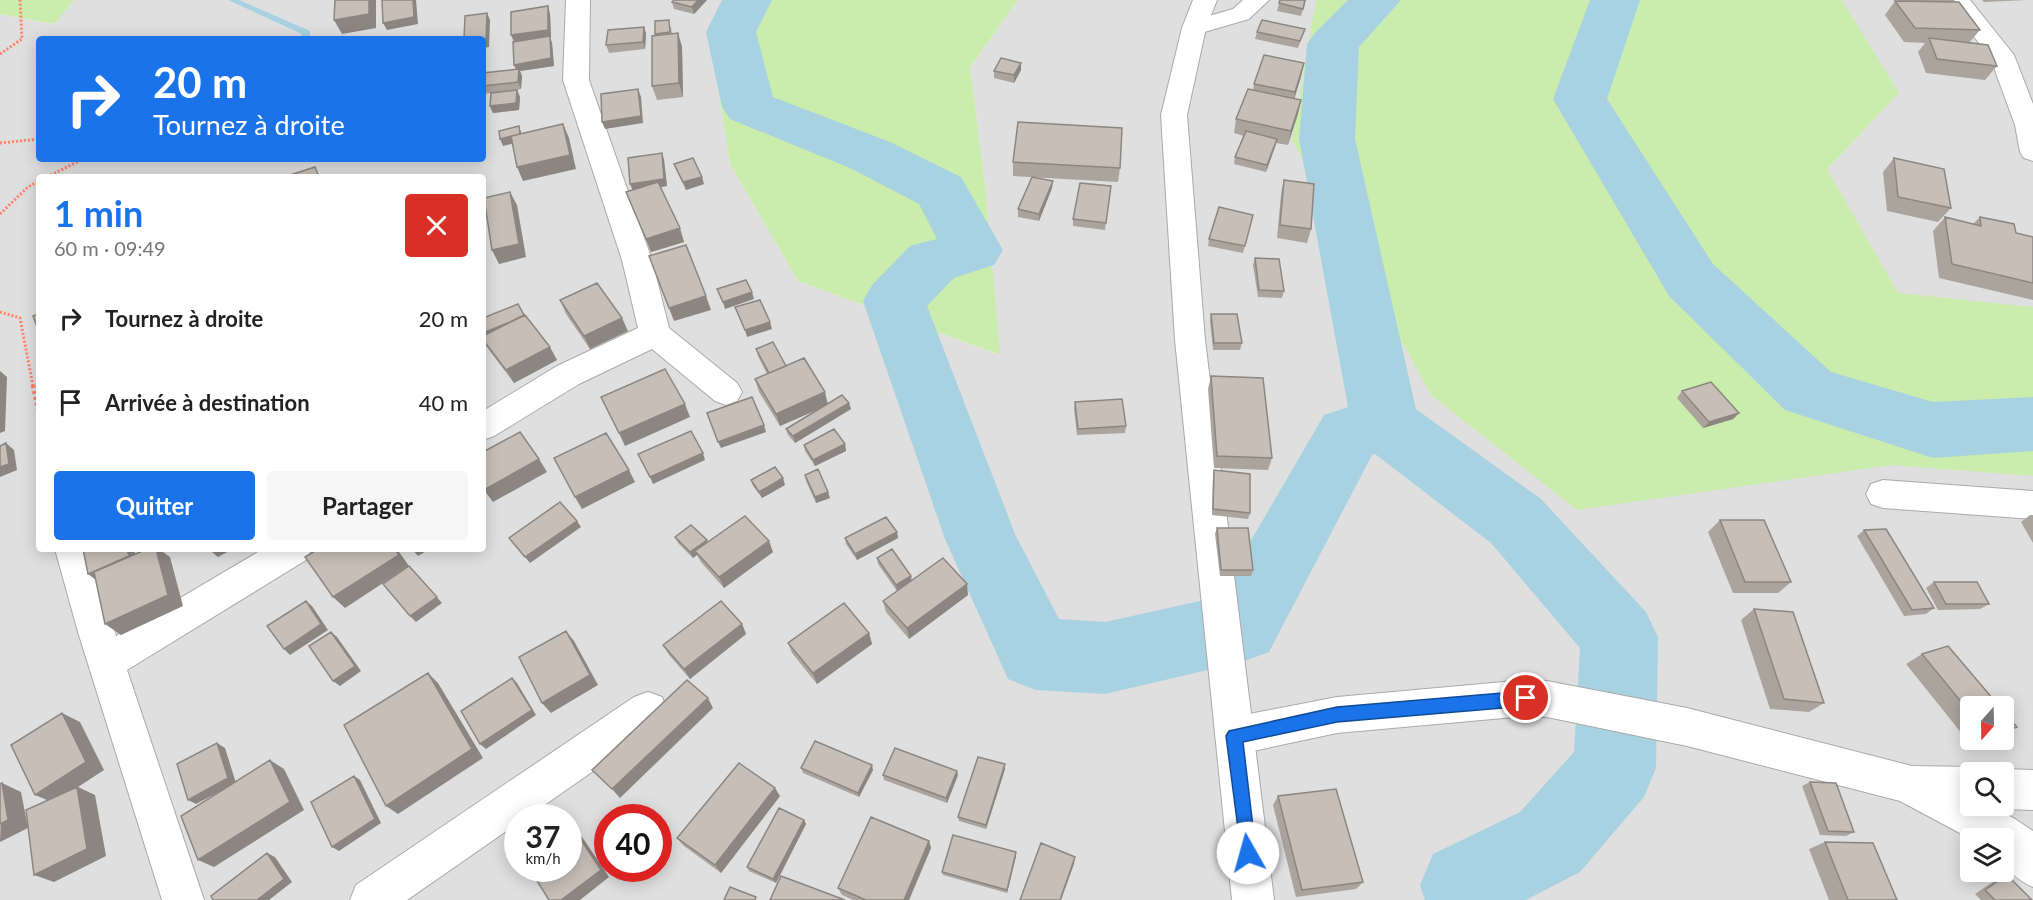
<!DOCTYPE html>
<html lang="fr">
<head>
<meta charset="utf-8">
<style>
  body { margin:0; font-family:Lato,sans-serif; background:#f6f6f6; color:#222; height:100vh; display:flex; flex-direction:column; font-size:22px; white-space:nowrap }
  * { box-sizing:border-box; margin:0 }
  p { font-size:20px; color:#767676 }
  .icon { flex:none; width:33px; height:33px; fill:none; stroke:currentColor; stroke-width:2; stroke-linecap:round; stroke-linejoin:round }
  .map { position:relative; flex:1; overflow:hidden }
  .sheet { position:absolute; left:36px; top:174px; width:450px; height:378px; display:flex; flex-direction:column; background:#fff; border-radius:6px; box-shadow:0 3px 15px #0003 }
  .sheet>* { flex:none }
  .hud { position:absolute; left:36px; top:36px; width:450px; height:126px; border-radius:6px; box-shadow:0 3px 15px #0003; background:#1a73e8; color:#fff; overflow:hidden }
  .needle { width:39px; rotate:200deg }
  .tools { position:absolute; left:1960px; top:696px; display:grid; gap:12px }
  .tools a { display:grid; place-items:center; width:54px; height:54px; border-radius:6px; background:#fff; box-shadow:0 3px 15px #0003; font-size:30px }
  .speed { position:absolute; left:504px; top:804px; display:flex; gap:12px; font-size:30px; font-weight:700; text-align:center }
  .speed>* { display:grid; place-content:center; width:78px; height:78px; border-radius:50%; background:#fff; box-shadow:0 3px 15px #0003; line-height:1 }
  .speed small { font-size:15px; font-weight:400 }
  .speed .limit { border:9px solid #d22; background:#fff; color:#111 }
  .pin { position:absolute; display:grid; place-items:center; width:51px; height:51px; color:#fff; margin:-26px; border:3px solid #fff; border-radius:50%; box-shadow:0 2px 6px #0007 }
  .me { position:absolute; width:66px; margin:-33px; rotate:353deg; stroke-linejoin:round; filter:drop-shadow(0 0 4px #0008) }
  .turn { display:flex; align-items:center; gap:21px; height:126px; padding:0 18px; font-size:27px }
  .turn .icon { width:78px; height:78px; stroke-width:2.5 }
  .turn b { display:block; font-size:42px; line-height:51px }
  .round { display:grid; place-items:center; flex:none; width:63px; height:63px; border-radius:6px; background:#f6f6f6 }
  .overview { display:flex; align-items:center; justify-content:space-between; height:102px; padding:0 18px }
  h1 { font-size:36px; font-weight:700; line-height:45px; color:#1a73e8 }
  .action { display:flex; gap:12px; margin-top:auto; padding:12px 18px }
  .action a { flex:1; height:69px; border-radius:6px; background:#1a73e8; color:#fff; font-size:24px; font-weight:700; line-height:69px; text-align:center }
  .action a+a { background:#f6f6f6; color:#222 }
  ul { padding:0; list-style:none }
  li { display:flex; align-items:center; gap:18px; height:84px; padding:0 18px }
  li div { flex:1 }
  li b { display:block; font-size:22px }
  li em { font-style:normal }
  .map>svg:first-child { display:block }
  .residential { fill:#e0dfdf; fill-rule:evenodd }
  .grass { fill:#caedad }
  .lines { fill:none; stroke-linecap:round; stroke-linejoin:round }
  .stream { fill:#a8d2e1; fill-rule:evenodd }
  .river { fill:#a8d2e1; fill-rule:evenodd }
  .minor-casing { stroke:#a9a9a9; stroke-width:2 }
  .tertiary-casing { stroke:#a9a9a9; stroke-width:2 }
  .path-far1 { stroke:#ff816c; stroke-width:3; stroke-dasharray:2 2; stroke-linecap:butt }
  .path { stroke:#ff816c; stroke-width:4.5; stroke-dasharray:3 3; stroke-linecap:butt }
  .minor { fill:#fff; fill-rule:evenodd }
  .tertiary { fill:#fff; fill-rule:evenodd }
  .wall { fill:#aba49d }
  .shaded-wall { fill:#8b8680 }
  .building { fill:#c7bfb7; stroke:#8b8680; stroke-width:1.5 }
  .route { fill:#1a73e8; stroke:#114b97; stroke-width:1.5 }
</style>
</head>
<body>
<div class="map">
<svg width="2033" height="900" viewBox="0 0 2033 900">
  <rect width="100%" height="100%" fill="#f2efe8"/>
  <!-- residential -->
  <path class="residential" d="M74,0h667l-29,50 18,114 68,117 201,74 -14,-171 -15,-117 48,-67h1015v900h-2033v-886l53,10zM39,39h444v120h-444zM39,177h444v372h-444zM1971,706h33v34h-33zM1971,772h33v34h-33zM518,818h50v50h-50zM608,818h50v50h-50zM1971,838h33v34h-33z"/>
  <!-- grass -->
  <path class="grass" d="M0,0h74l-20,24 -54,-10z
    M741,0h277l-48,67 15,117 15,171 -202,-74 -68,-117 -18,-114z
    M1316,0h526l57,93 -72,76 71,124 135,14v169l-141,-11 -315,45 -146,-115 -139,-255z"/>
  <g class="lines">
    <!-- stream -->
    <path class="stream" d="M228,0h11l71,31v8h-8v-5z"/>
    <!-- river -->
    <path class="river" d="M722,0h50l-16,32 17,65 117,45 71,35 42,73 -9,15 -40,13 -27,28 88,228 44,85 46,3 113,-25 106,-182 24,-8 -49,-268 8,-95 8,-11 33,-33h53l-42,47 -4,92 61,270 125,90 105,113 12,25 -2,131 -12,29 -64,75 -54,28h-101l-5,-15 13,-31 87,-42 54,-60 6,-104 -89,-105 -116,-89 -3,1 -103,197 -27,10 -137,32 -69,-4 -28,-11 -63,-140 -82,-238 9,-16 38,-39 27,-7 -18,-35 -69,-36 -120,-49 -8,-12 -16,-75z
      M1590,0h50l-33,99 106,165 118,108 102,30 100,-5v54l-100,7 -148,-48 -116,-114 -116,-197z"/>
    <defs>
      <path id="minor" d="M566,0h24l-1,80 63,180 17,68 68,55 5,9 -5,9 -11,4 -11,-4 -63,-52 -73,35 -85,52 -11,4v-29l74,-45 81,-38 -16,-68 -59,-180z
        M1243,0h26l-20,19 -55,16 -9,-2 -3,-5 3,-5 48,-14z
        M1945,0h25l44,55 19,49v57l-9,-3 -4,-6 -5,-27 -25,-68z
        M1883,480l150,11v28l-150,-11 -12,-4 -5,-10 5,-10z
        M55,549h36l25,87 147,-87h49l-6,11 -179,110 77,230h-42l-84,-268z
        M1526,680l21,1 140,27 225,58 59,1 13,5h-13v34h19l25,13 18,12v56c-25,-11 -29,-23 -29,-49l-33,1 -71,-38 -213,-55 -140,-29 -21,-1 -189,17 -103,22 -14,-6 -5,-13 5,-13 14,-6 103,-20z
        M648,692l14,5 5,13 -5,13 -136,95h-8v5l-111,77h-57l6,-15 278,-188z
        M2004,769l29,1v40l-29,-1 -8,-3h8v-34h-8z"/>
      <path id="tertiary" d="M1193,0h24l-11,28 -19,87 18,225 69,560h-42l-57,-560 -14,-225 21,-87z"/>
    </defs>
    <!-- minor casing -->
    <use href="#minor" class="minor-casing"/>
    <!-- tertiary casing -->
    <use href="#tertiary" class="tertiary-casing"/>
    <!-- path-far1 -->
    <path class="path-far1" d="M0,54l22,-15 -2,-39
      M0,143l39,-4
      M47,177l36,-18
      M0,214l28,-27 11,-6
      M0,312l20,6 13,68"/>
    <!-- path -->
    <path class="path" d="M33,385l6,30"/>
    <!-- minor -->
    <use href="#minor" class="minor"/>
    <!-- tertiary -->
    <use href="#tertiary" class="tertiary"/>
  </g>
  <!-- wall -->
  <path class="wall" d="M674,0h33l-13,14 -20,-5 -2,-7z
    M1280,0h26l-5,16 -24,-5z
    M1898,0h57l-2,2 27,28 -11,13 28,23 -12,14 -59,-7 -8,-21 7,-9 -21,-1 -19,-27 10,-14h4z
    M1982,0h45l-43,2z
    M548,6l2,8 1,23h-1l2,6 2,23 -34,5 2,5 -1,13 -4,1 3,7 -1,13 -26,3 -3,-7 18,-15 -25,3v-21l33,-4 -2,-4z
    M644,27l2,7 -1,15 -36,4 -3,-8z
    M671,27l1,7 6,-1 4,14 1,50 -26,3 -5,-14 3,-52z
    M1305,29l-7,19 -43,-9 2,-7z
    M1304,63l-10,36 7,1 -13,45 -12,-2 -10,29 -32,-8 1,-7 9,-21 -10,-3 2,-14 17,-29 1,-6z
    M1021,70l-7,13 -20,-5v-7z
    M662,153l2,7 3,26 -6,1 23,55 -33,10 -25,-60 6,-2z
    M1894,158l57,50 -13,14 -51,-11 -4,-39z
    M1013,162l107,6 -2,14 -105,-6z
    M674,164l30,20 -18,6 -9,-19z
    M1284,180l27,49 -4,14 -30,-5 4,-44z
    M1111,186l-6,44 -32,-4v-7z
    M1052,188l-13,33 -21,-4v-8z
    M1253,215l-10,38 -35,-7 1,-7z
    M1945,217l28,7 7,-7 36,16 17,4v63l-94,-22 -6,-47z
    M1255,258l29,33 -2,7 -24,-1 -5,-32z
    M560,300l68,31 -38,18 -24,-35z
    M1211,314l31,29 -2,7h-27l-3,-29z
    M524,315l33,45 -43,23 -31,-41v-24z
    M756,349l30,17 42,38 21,-1 2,6 -56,34 -7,-8 -2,-6 35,-21 -41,18 -21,-34 -4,-13 12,-5 -9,-18z
    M1211,376l61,82 -4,12 -54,-2 -6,-79z
    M1682,391l57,22 -6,6 -30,9 -26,-30z
    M1075,402l51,24 -1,7 -48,2 -3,-26z
    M845,444l1,7 -31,15 -10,-15 -1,-6z
    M1214,470l36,43 -2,6 -36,-4 1,-38z
    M805,475l25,23 -14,5 -10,-22z
    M751,480l34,5 -23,13 -9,-12z
    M2030,515h3v28l-12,-21z
    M1720,520l71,62 -13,11h-45l-25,-61z
    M1217,528l36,42 -2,6h-31l-5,-42z
    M1864,530l70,78 -8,6 -22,2 -47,-80z
    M897,532l1,6 -41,22 -11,-16 -1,-6z
    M675,537l32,3v2l66,10 -49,36 -23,-26 -4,-7 -4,3 -15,-15z
    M877,558l35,23 56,14 -59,44 -23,-27 -3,-11 21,-14 -7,4 -19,-27z
    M1934,582l55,22 -9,5 -42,1 -12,-22z
    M1754,609l70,94 -15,9 -39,-3 -29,-89z
    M742,624l4,10 -56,45 -21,-24 -6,-10z
    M869,633l3,11 -55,40 -25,-31 -4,-10z
    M1922,654l49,52v34h18l-18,5 -65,-81z
    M801,768l72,2 -14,27 -56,-24z
    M1005,769l-19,60 -27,-8 -1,-4z
    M883,775h75l-11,28 -63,-23z
    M1810,782l44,50 -8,4 -26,-1 -18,-49z
    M780,796l-59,77 -37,-27 -7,-8z
    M1278,796l85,86 -7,7 -60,8 -23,-92z
    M804,820l2,4 -30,59 -27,-12 -2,-4z
    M929,841l2,7 -22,52h-56l-11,-5 -4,-7z
    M1825,842l72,58h-68l-20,-51z
    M1016,856l-9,37 -64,-18 -1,-3z
    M2007,875l25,25h-51l-6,-6 22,-15z"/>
  <!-- shaded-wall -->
  <path class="shaded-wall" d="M369,0h7v28l-34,6 -8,-14z
    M413,0h3l2,24 -31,6 -4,-7z
    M698,0h9l-13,14 -2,-7z
    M548,6l2,8 1,23h-1l2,6 2,23 -34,5 2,5 -1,13 -3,-7 -1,-10 -3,-7v-23l-3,-7z
    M487,13l3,7 -1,27 -6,1v-8z
    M644,27l2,7 -1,15 -2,-7z
    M678,33l4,14 1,50 -4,-14z
    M1021,63v7l-7,13v-8z
    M1304,63l-3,14 -9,29 3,-14z
    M638,89l3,8 2,26 -38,6 -3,-7z
    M517,90l3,7 -1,13 -26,3 -3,-7z
    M1301,100l-3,14 -10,31 3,-14z
    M563,124l6,14 7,31 -53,12 -6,-14z
    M519,126l5,15 -21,5 -3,-7z
    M1277,139l-2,8 -9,25 1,-7z
    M662,153l2,7 3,26 -34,5 -3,-7z
    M702,177l2,7 -18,6 -3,-8z
    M1053,181l-1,7 -13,33v-7z
    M510,192l7,13 9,52 -27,7 -7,-14z
    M680,228l4,14 -33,10 -5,-13z
    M752,292l2,7 -29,10 -2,-7z
    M706,296l5,14 -37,11 -5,-13z
    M524,316l4,7 -45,17v-7z
    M622,318l6,13 -38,18 -6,-13z
    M770,322l2,7 -25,8 -2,-7z
    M550,347l7,13 -43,23 -8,-13z
    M0,371l7,6 -2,54 -5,2z
    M825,392l3,13 -48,21 -4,-12z
    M849,403l2,6 -56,34 -2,-7z
    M685,404l5,13 -65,29 -6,-13z
    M1739,413l-6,6 -30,9 6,-6z
    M764,425l2,7 -45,16 -3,-6z
    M6,443l8,7 3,20 -17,7v-10z
    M845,444l1,7 -31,15 -2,-6z
    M703,453l2,7 -52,24 -3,-7z
    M539,459l8,13 -54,30 -9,-12z
    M629,470l6,12 -53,27 -7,-12z
    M783,478l2,7 -23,13 -3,-6z
    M828,492l2,6 -14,5 -1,-6z
    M577,521l4,6 -51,36 -5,-6z
    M897,532l1,6 -41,22 -2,-6z
    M707,540l2,6 -14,5 2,4 -4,3 -3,-6z
    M769,541l4,11 -49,36 -5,-11z
    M127,549h7l3,13 -41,18 -8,-6z
    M156,549h3l11,8 13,49 -62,29 -16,-11z
    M215,549h18l-15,8 -7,-6z
    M395,549h2l12,17 -64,42 -12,-11z
    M412,549h18l-12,7z
    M409,566l33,37 -26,19 -6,-6z
    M911,576l1,6 -15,9 -1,-6z
    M967,584l1,11 -59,44 -2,-11z
    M306,601l6,5 16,24 -38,25 -6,-6z
    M742,624l4,10 -56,45 -6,-10z
    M566,631l8,10 24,44 -47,28 -9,-10z
    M331,632l6,5 24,34 -21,15 -7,-5z
    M869,633l3,11 -55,40 -4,-11z
    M428,673l10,10 45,75 -85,56 -12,-8z
    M512,678l5,5 19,32 -50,34 -6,-5z
    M708,698l5,10 -93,90 -8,-9z
    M62,713l18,9 24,48 -26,17 17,8 11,61 -52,26 -20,-7 20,-72 -19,-8z
    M1982,740h7l-18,5z
    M217,743l8,5 11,35 -40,21 -8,-4z
    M270,760l14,9 20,41 -90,57 -16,-7z
    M1005,764v5l-19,60v-4z
    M872,765l1,5 -14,27 -1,-4z
    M957,771l1,4 -11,28 -1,-5z
    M354,776l6,4 21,43 -42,28 -7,-4z
    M2,783l19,9 7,36 -28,14z
    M775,788l5,8 -59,77 -6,-8z
    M804,820l2,4 -30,59 -3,-4z
    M570,823l8,8 31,46 -29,23h-19z
    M929,841l2,7 -22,52h-5z
    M1016,852v4l-9,37v-3z
    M267,853l8,4 17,25 -23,18h-12z
    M1075,857l-1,7 -13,36h-1z"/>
  <!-- building -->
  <path class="building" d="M335,0h34v14l-35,6z
    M382,0h31l1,17 -31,6z
    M674,0h24l-6,7 -20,-5z
    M1280,0h25l-2,9 -24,-6z
    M1895,1l64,1 21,28 -65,-2z
    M548,6v24l-37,5v-23z
    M487,13l-1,26h-22l1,-23z
    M669,20l1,12 -15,2v-13z
    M1262,20l43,9 -5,12 -43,-9z
    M644,27l-1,15 -37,3 2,-15z
    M678,33l1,50 -27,3v-50z
    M550,36l1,22 -37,7 -1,-23z
    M1929,38l59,7 9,21 -60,-7z
    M1264,55l40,8 -9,29 -41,-8z
    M1001,58l20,5 -7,12 -20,-4z
    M519,69l-1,13 -35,4v-13z
    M638,89l3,27 -39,6 -1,-28z
    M1248,89l53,11 -10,31 -55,-12z
    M517,90l-1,13 -26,3 1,-13z
    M1018,122l104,6 -2,40 -107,-6z
    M563,124l7,31 -53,12 -6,-31z
    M519,126l1,8 -20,5 -1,-8z
    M1246,131l31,8 -10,26 -32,-8z
    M662,153l2,26 -34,5 -2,-26z
    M693,158l9,19 -19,5 -9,-18z
    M1894,158l50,11 7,39 -53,-11z
    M315,167l4,10h-35z
    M1032,177l21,4 -14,33 -21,-5z
    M1284,180l30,4 -3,45 -31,-4z
    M658,182l22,46 -34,11 -20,-47z
    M1080,183l31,3 -5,37 -33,-4z
    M510,192l9,52 -27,6 -8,-52z
    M1219,207l34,8 -8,31 -36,-7z
    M1945,217l36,9 -1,-9 34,7 2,9 17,4v46l-81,-19z
    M686,245l20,51 -37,12 -20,-52z
    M1255,258l24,1 5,32 -25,-1z
    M746,280l6,12 -29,10 -6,-13z
    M597,283l25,35 -38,18 -24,-36z
    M760,300l10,22 -25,8 -10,-23z
    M518,304l6,11 -14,7 -27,11v-15z
    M39,314v18l-6,-16z
    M1211,314h26l5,29h-28z
    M525,315l25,32 -44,23 -23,-30v-4z
    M773,342l13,24 -17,7 -13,-24z
    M804,358l21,34 -49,22 -21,-35z
    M665,369l20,35 -66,29 -18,-36z
    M1211,376l52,2 9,80 -55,-2z
    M1711,382l28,31 -30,9 -27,-31z
    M842,395l7,8 -56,33 -7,-7z
    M752,397l12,28 -46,17 -11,-29z
    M1122,399l4,27 -48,3 -3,-27z
    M834,429l11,15 -32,16 -9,-15z
    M691,431l12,22 -53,24 -12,-23z
    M520,432l19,27 -55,31 -1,-2v-36z
    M606,433l23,37 -54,27 -21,-39z
    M6,443l3,21 -9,3v-21z
    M775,467l8,11 -24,14 -8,-12z
    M818,469l10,23 -13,5 -10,-22z
    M1214,470l36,4v39l-37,-4z
    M560,502l17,19 -52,36 -16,-19z
    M745,516l24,25 -50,36 -24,-26z
    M886,517l11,15 -42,22 -10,-16z
    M1720,520h44l27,62h-46z
    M691,525l16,15 -17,12 -15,-15z
    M1217,528h31l5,42h-32z
    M1886,529l48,79 -22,2 -48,-80z
    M83,549h44l2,7 -41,18z
    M147,549h9l12,46 -63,29 -11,-52z
    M318,549h77l4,6 -66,42 -28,-40z
    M892,549l19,27 -15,9 -19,-27z
    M943,558l24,26 -60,44 -24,-27z
    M409,566l28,31 -27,19 -27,-32z
    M1934,582h43l12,22h-43z
    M306,601l15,23 -37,25 -17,-23z
    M721,601l21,23 -58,45 -21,-24z
    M844,603l25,30 -56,40 -25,-30z
    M1754,609l39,3 31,91 -40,-4z
    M566,631l24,44 -48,28 -23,-46z
    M331,632l24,34 -22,15 -24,-35z
    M1948,646l51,60h-28v8l-49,-60z
    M428,673l44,76 -86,57 -42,-81z
    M512,678l20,32 -52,34 -19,-33z
    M687,680l21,18 -96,91 -20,-19z
    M2004,712l13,15 -13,4z
    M62,713l24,49 -51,33 -24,-50z
    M815,741l57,24 -14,28 -57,-25z
    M217,743l11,35 -40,22 -11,-36z
    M895,748l62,23 -11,27 -63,-23z
    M978,757l27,7 -19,61 -28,-8z
    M270,760l20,42 -92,58 -17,-44z
    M739,763l36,25 -60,77 -38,-27z
    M354,776l21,43 -43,28 -21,-45z
    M1810,782l26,1 18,49 -26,-1z
    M2,783l6,37 -8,4v-40z
    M77,787l10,62 -53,26 -8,-65z
    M1336,789l27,93 -61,8 -24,-94z
    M779,808l25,12 -31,59 -26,-12z
    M871,817l58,24 -25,59h-38l-28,-12z
    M568,823h2l31,47 -40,30h-12l-20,-32h39z
    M953,835l63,17 -9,38 -65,-18z
    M1825,842l48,1 24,57h-49z
    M1041,843l34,14 -15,43h-40z
    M267,853l17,26 -27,21h-44l-2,-4z
    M2007,875l25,25h-37l-10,-10z
    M781,876l64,24h-75z
    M730,887l26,10 -1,3h-31z"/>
  <!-- route -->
  <path class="route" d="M1526,691l6,2 2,5 -2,5 -6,3 -189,16 -94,20 13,111 -2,6 -6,3 -6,-3 -16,-123 3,-5 108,-24z"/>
</svg>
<div class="tools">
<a><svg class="needle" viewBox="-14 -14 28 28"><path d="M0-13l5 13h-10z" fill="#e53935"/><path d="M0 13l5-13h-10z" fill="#767676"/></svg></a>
<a><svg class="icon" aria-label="search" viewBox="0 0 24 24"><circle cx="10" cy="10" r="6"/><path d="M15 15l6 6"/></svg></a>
<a><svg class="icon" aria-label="layers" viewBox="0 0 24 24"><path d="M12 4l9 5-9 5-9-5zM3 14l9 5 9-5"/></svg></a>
</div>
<div class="speed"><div>37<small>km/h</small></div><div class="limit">40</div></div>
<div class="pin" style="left:1526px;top:698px;background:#d93025"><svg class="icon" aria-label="arrive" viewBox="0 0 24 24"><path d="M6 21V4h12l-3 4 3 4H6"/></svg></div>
<svg class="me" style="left:1248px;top:853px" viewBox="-20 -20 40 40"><circle r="19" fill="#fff"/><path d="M0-13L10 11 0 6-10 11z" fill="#1a73e8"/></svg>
<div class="hud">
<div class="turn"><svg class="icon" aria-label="right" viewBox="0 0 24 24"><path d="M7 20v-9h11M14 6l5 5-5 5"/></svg><div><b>20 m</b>Tournez à droite</div></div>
</div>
<section class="sheet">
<div class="overview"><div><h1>1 min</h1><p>60 m · 09:49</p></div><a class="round" style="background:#d93025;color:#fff"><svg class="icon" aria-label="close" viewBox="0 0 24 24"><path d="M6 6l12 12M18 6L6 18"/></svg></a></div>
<ul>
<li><svg class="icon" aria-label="right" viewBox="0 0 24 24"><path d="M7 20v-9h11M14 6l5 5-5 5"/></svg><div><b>Tournez à droite</b></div><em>20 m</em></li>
<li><svg class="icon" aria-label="arrive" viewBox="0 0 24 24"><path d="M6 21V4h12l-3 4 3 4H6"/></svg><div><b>Arrivée à destination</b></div><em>40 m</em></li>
</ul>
<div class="action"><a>Quitter</a><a>Partager</a></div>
</section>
</div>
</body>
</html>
